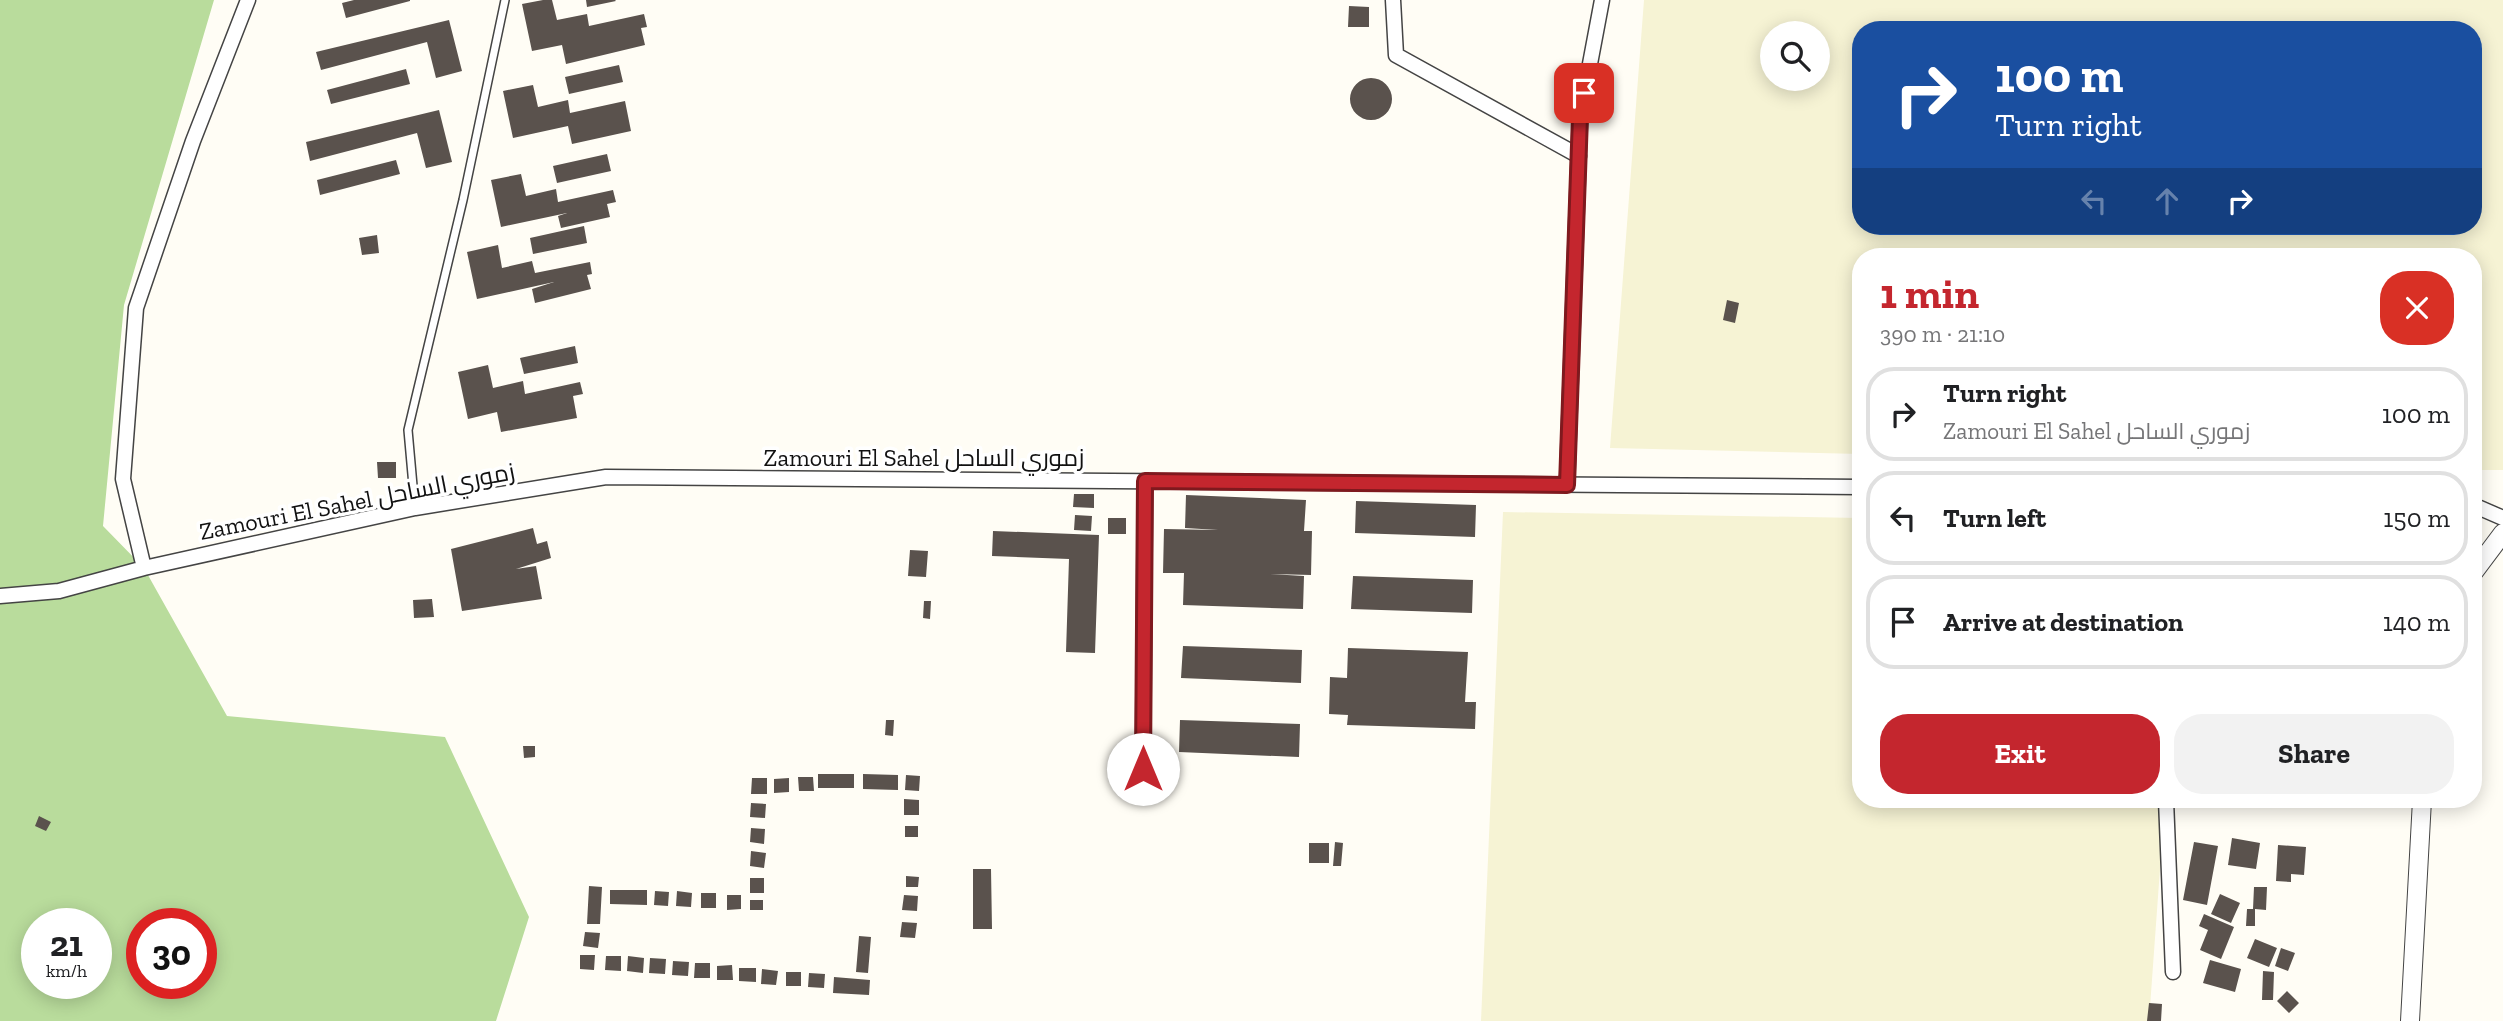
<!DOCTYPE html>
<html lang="en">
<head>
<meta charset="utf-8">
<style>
  body { margin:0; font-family:"Zilla Slab",Cairo,serif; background:#f2f2f2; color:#202124; height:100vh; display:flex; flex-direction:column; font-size:26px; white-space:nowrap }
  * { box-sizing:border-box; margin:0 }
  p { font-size:23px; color:#757577 }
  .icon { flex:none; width:38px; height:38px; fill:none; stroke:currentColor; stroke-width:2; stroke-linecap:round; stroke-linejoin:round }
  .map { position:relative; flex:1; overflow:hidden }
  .drawer { position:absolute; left:1852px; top:248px; width:630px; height:560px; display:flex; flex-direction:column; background:#fff; border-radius:28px; box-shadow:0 4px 18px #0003 }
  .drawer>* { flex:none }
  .guide { position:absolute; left:1852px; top:21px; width:630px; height:214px; border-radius:28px; box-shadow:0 4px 18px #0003; background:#1a4fa0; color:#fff; overflow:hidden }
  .buttons { position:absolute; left:1760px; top:21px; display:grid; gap:14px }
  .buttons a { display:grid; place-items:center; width:70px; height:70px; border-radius:50%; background:#fff; box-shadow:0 4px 18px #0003; font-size:35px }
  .speed { position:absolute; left:21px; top:908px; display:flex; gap:14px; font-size:35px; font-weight:700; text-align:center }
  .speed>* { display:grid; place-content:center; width:91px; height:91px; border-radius:50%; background:#fff; box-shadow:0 4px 18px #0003; line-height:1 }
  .speed small { font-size:18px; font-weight:400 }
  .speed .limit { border:10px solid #d22; background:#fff; color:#111 }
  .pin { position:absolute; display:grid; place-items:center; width:60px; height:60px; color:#fff; margin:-30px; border-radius:14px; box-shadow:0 4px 10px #0006 }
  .me { position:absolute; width:77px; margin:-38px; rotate:0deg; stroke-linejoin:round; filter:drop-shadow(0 0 5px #0008) }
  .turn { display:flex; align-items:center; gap:24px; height:147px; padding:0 28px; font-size:32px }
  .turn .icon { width:91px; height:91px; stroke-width:2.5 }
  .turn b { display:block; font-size:49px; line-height:60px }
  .lanes { display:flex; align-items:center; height:66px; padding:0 28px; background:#0003; justify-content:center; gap:35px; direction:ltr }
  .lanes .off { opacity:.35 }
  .round { display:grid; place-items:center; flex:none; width:74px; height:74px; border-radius:28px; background:#f2f2f2 }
  .head { display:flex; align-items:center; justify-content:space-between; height:119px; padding:0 28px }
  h1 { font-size:42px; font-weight:800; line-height:52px; color:#c4262e }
  .button { display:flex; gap:14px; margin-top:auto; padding:14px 28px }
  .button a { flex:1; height:80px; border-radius:28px; background:#c4262e; color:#fff; font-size:28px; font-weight:800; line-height:80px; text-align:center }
  .button a+a { background:#f2f2f2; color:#202124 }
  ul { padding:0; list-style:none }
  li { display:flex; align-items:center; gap:21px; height:94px; margin:0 14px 10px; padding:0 14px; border:4px solid #e0e0e0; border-radius:28px }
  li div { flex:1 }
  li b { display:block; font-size:26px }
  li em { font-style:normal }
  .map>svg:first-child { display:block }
  .farmland { fill:#f6f3d4; fill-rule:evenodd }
  .forest { fill:#b9dc9c; fill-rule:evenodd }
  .building { fill:#5a524d }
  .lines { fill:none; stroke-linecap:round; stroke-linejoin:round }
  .service-casing { stroke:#444; stroke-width:10 }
  .minor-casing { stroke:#444; stroke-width:17 }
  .tertiary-casing { stroke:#444; stroke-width:20 }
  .service { stroke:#fff; stroke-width:7 }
  .minor { stroke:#fff; stroke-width:14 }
  .tertiary { stroke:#fff; stroke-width:18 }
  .route-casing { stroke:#7f191e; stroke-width:18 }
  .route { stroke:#c4262e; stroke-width:12 }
  .labels { text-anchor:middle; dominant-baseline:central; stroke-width:7; stroke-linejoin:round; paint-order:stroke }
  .street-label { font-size:24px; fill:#111; stroke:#fff }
</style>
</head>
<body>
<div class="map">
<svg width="2503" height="1021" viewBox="0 0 2503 1021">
  <rect width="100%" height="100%" fill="#fffdf5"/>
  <!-- farmland -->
  <path class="farmland" d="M1644,0h859v470h-30v-213h-613v197l-250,-6zM1860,30h613v196h-613zM1773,33h45v46h-45z
    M1503,512l357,6v282h305l-16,221h-668z"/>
  <!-- forest -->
  <path class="forest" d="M0,0h214l-90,305 -21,221 41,42 83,148 218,21 84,180 -33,104h-496zM37,924h59v60h-59zM142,924h59v60h-59z"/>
  <!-- building -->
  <path class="building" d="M354,0h56v1l-64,17 -4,-15z
    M543,0h9l5,20 30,-6 2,12 55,-12 3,13 -6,1 4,17 -79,19 -4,-19 -30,6 -10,-47z
    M586,0h29l1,1 -29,6z
    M1349,6l20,1v20h-21z
    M449,20l13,51 -26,7 -9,-36 -106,28 -5,-18z
    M619,65l4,17 -54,12 -4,-17z
    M406,69l4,15 -79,20 -4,-14z
    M1350 99a21 21 0 1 1 42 0a21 21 0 1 1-42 0Z
    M533,85l5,22 30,-7 2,13 55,-12 6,30 -59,13 -4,-18 -55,12 -10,-47z
    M439,110l13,52 -26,6 -9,-35 -107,28 -4,-19z
    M607,154l4,17 -54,12 -4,-17z
    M396,160l4,14 -80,21 -3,-15z
    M521,174l5,22 30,-7 2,13 55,-12 3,12 -9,2 3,13 -49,11 -3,-12 9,-3 -66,14 -10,-47z
    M584,226l3,17 -54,11 -3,-16z
    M377,235l2,18 -17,2 -3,-17z
    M498,245l4,23 30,-7 3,12 55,-11 2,12 -5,1 4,14 -56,14 -3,-14 22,-7 -77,17 -10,-47z
    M1727,300l12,3 -4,20 -12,-3z
    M575,346l3,17 -54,11 -4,-16z
    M488,365l5,23 30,-7 2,13 55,-12 3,12 -10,2 4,22 -76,14 -4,-20 -29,7 -10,-47z
    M377,462h19v16h-18z
    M1074,494h20v14l-21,-1z
    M1186,495l120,5 -2,31h8l-1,44 -41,-1 34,2 -1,33 -120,-4 1,-32h-21l1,-44 54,1 -33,-2z
    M1356,501l120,4 -1,32 -120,-4z
    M1075,515l17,1 -1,15 -17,-1z
    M1108,518h18v16h-18z
    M533,528l4,16 10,-3 4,17 -35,11 20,-3 6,33 -80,12 -11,-62z
    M993,531l106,4 -4,118 -29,-1 3,-93 -77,-3z
    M910,550l18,1 -2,26 -18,-1z
    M1353,576l120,4 -1,33 -121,-4z
    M432,599l2,18 -20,1 -1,-18z
    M924,601h7l-1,18 -7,-1z
    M1183,646l119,4 -1,33 -120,-5z
    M1348,648l120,4 -3,50h11l-1,27 -128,-4 1,-10 -19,-1 1,-37 17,1z
    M886,720h8l-1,16 -8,-1z
    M1180,720l120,4 -1,33 -120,-5z
    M523,746h12v11l-11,1z
    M818,774h36v14h-36z
    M863,774l35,1v15l-35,-1z
    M906,775l14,1 -1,15 -14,-1z
    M798,777h15l1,14h-15z
    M752,778h15v16h-16z
    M789,778v14l-15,1v-14z
    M904,799l15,1v15h-15z
    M751,803l15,1 -1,14 -15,-1z
    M39,816l12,6 -5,9 -11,-5z
    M905,826h13v11h-13z
    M751,828l14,1 -1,15 -14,-2z
    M2232,838l28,5 -4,26 -28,-4z
    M1335,842l8,1 -2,23h-8z
    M2194,842l24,4 -11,59 -24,-5z
    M1309,843h20v20h-20z
    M2278,845l28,2 -2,28 -13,-1v8l-15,-1z
    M751,851l15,2 -2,15 -14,-2z
    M973,869h18l1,60h-19z
    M906,876l13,1 -1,10h-12z
    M750,878h14v15h-14z
    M589,886l13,1 -2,37h-13z
    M2254,887h13l-1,23 -11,-1v17h-9l1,-17h6z
    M610,890h37v15l-37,-1z
    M655,891l14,1 -1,14 -14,-1z
    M677,891l15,2 -1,14 -15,-1z
    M701,893h15v15h-15z
    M2220,894l20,9 -9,20 -20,-9z
    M727,895h14v14l-14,1z
    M904,895l14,1 -1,15 -15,-1z
    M750,900h13v10h-13z
    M2204,914l30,13 -13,32 -21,-9 8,-20 -9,-4z
    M902,922l15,1 -2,15 -15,-1z
    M585,932l15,1 -2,15 -15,-2z
    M859,936l12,1 -3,36 -12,-1z
    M2255,939l22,9 -8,19 -22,-9z
    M2281,948l14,5 -7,18 -13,-5z
    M580,955h15l-1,15 -14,-1z
    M606,956h15v15l-16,-1z
    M628,956l16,2 -1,15 -16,-2z
    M650,958l16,1 -1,15 -16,-1z
    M2210,960l31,9 -6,23 -32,-9z
    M673,961l16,1 -1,14 -16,-1z
    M695,963h15v15h-16z
    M732,965l1,15h-16v-14z
    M739,968h17v14l-17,-1z
    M762,969l16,2 -2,14 -15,-1z
    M2263,971l11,1 -1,28h-11z
    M786,972h15v14h-15z
    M809,973l16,1 -1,14 -16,-1z
    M834,977l36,3 -1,15 -36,-2z
    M2287,991l12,12 -10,10 -12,-12z
    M2149,1003l13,1 -1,17h-14z"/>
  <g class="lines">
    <defs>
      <path id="service" d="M415,508l-7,-78 55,-230 42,-200"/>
      <path id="minor" d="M1393,0l3,55 183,101
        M1567,485l13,-368 22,-117
        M2473,505l30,13
        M144,568l-21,-89 13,-171 57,-167 55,-141
        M0,596l59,-5 85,-23 271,-60 191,-31 1254,10
        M1143,769l2,-288
        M2166,800l7,172"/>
      <path id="tertiary" d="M2473,573l30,-40
        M2410,1021l12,-221"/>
    </defs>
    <!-- service casing -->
    <use href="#service" class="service-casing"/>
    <!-- minor casing -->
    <use href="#minor" class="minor-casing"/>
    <!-- tertiary casing -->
    <use href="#tertiary" class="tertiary-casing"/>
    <!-- service -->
    <use href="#service" class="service"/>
    <!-- minor -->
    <use href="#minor" class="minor"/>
    <!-- tertiary -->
    <use href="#tertiary" class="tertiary"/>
  </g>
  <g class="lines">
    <defs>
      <path id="route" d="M1143,769l2,-288 422,4 13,-368 4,-24"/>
    </defs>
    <!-- route casing -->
    <use href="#route" class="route-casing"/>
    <!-- route -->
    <use href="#route" class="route"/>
  </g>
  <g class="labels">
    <!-- street labels -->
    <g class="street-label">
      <text x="924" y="457">Zamouri El Sahel زموري الساحل</text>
      <text transform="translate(357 501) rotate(-11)">Zamouri El Sahel زموري الساحل</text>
    </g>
  </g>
</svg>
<div class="buttons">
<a><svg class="icon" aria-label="search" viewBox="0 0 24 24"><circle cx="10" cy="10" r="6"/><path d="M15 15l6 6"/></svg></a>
</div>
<div class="speed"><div>21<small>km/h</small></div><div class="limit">30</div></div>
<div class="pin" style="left:1584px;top:93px;background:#d93025"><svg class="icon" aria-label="arrive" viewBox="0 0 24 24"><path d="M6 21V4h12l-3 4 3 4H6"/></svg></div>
<svg class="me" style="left:1143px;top:769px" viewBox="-20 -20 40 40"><circle r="19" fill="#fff"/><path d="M0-13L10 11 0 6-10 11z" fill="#c4262e"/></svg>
<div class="guide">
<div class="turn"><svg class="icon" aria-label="right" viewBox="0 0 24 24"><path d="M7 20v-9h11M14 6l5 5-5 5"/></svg><div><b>100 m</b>Turn right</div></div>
<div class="lanes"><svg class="icon off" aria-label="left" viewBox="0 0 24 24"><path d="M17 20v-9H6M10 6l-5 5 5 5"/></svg><svg class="icon off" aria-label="ahead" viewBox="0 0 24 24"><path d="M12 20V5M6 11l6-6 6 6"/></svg><svg class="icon" aria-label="right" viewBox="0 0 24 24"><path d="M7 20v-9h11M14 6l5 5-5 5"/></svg></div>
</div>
<section class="drawer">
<div class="head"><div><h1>1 min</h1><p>390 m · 21:10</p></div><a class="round" style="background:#d93025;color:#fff"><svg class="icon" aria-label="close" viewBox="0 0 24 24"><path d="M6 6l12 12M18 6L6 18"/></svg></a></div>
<ul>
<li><svg class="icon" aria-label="right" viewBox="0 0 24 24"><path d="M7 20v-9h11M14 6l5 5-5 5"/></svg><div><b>Turn right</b><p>Zamouri El Sahel زموري الساحل</p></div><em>100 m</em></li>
<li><svg class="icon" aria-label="left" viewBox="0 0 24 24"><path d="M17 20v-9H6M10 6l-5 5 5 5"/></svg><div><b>Turn left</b></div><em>150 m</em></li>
<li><svg class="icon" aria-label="arrive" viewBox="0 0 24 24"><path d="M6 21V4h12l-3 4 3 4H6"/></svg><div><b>Arrive at destination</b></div><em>140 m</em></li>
</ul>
<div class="button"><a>Exit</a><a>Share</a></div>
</section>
</div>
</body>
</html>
